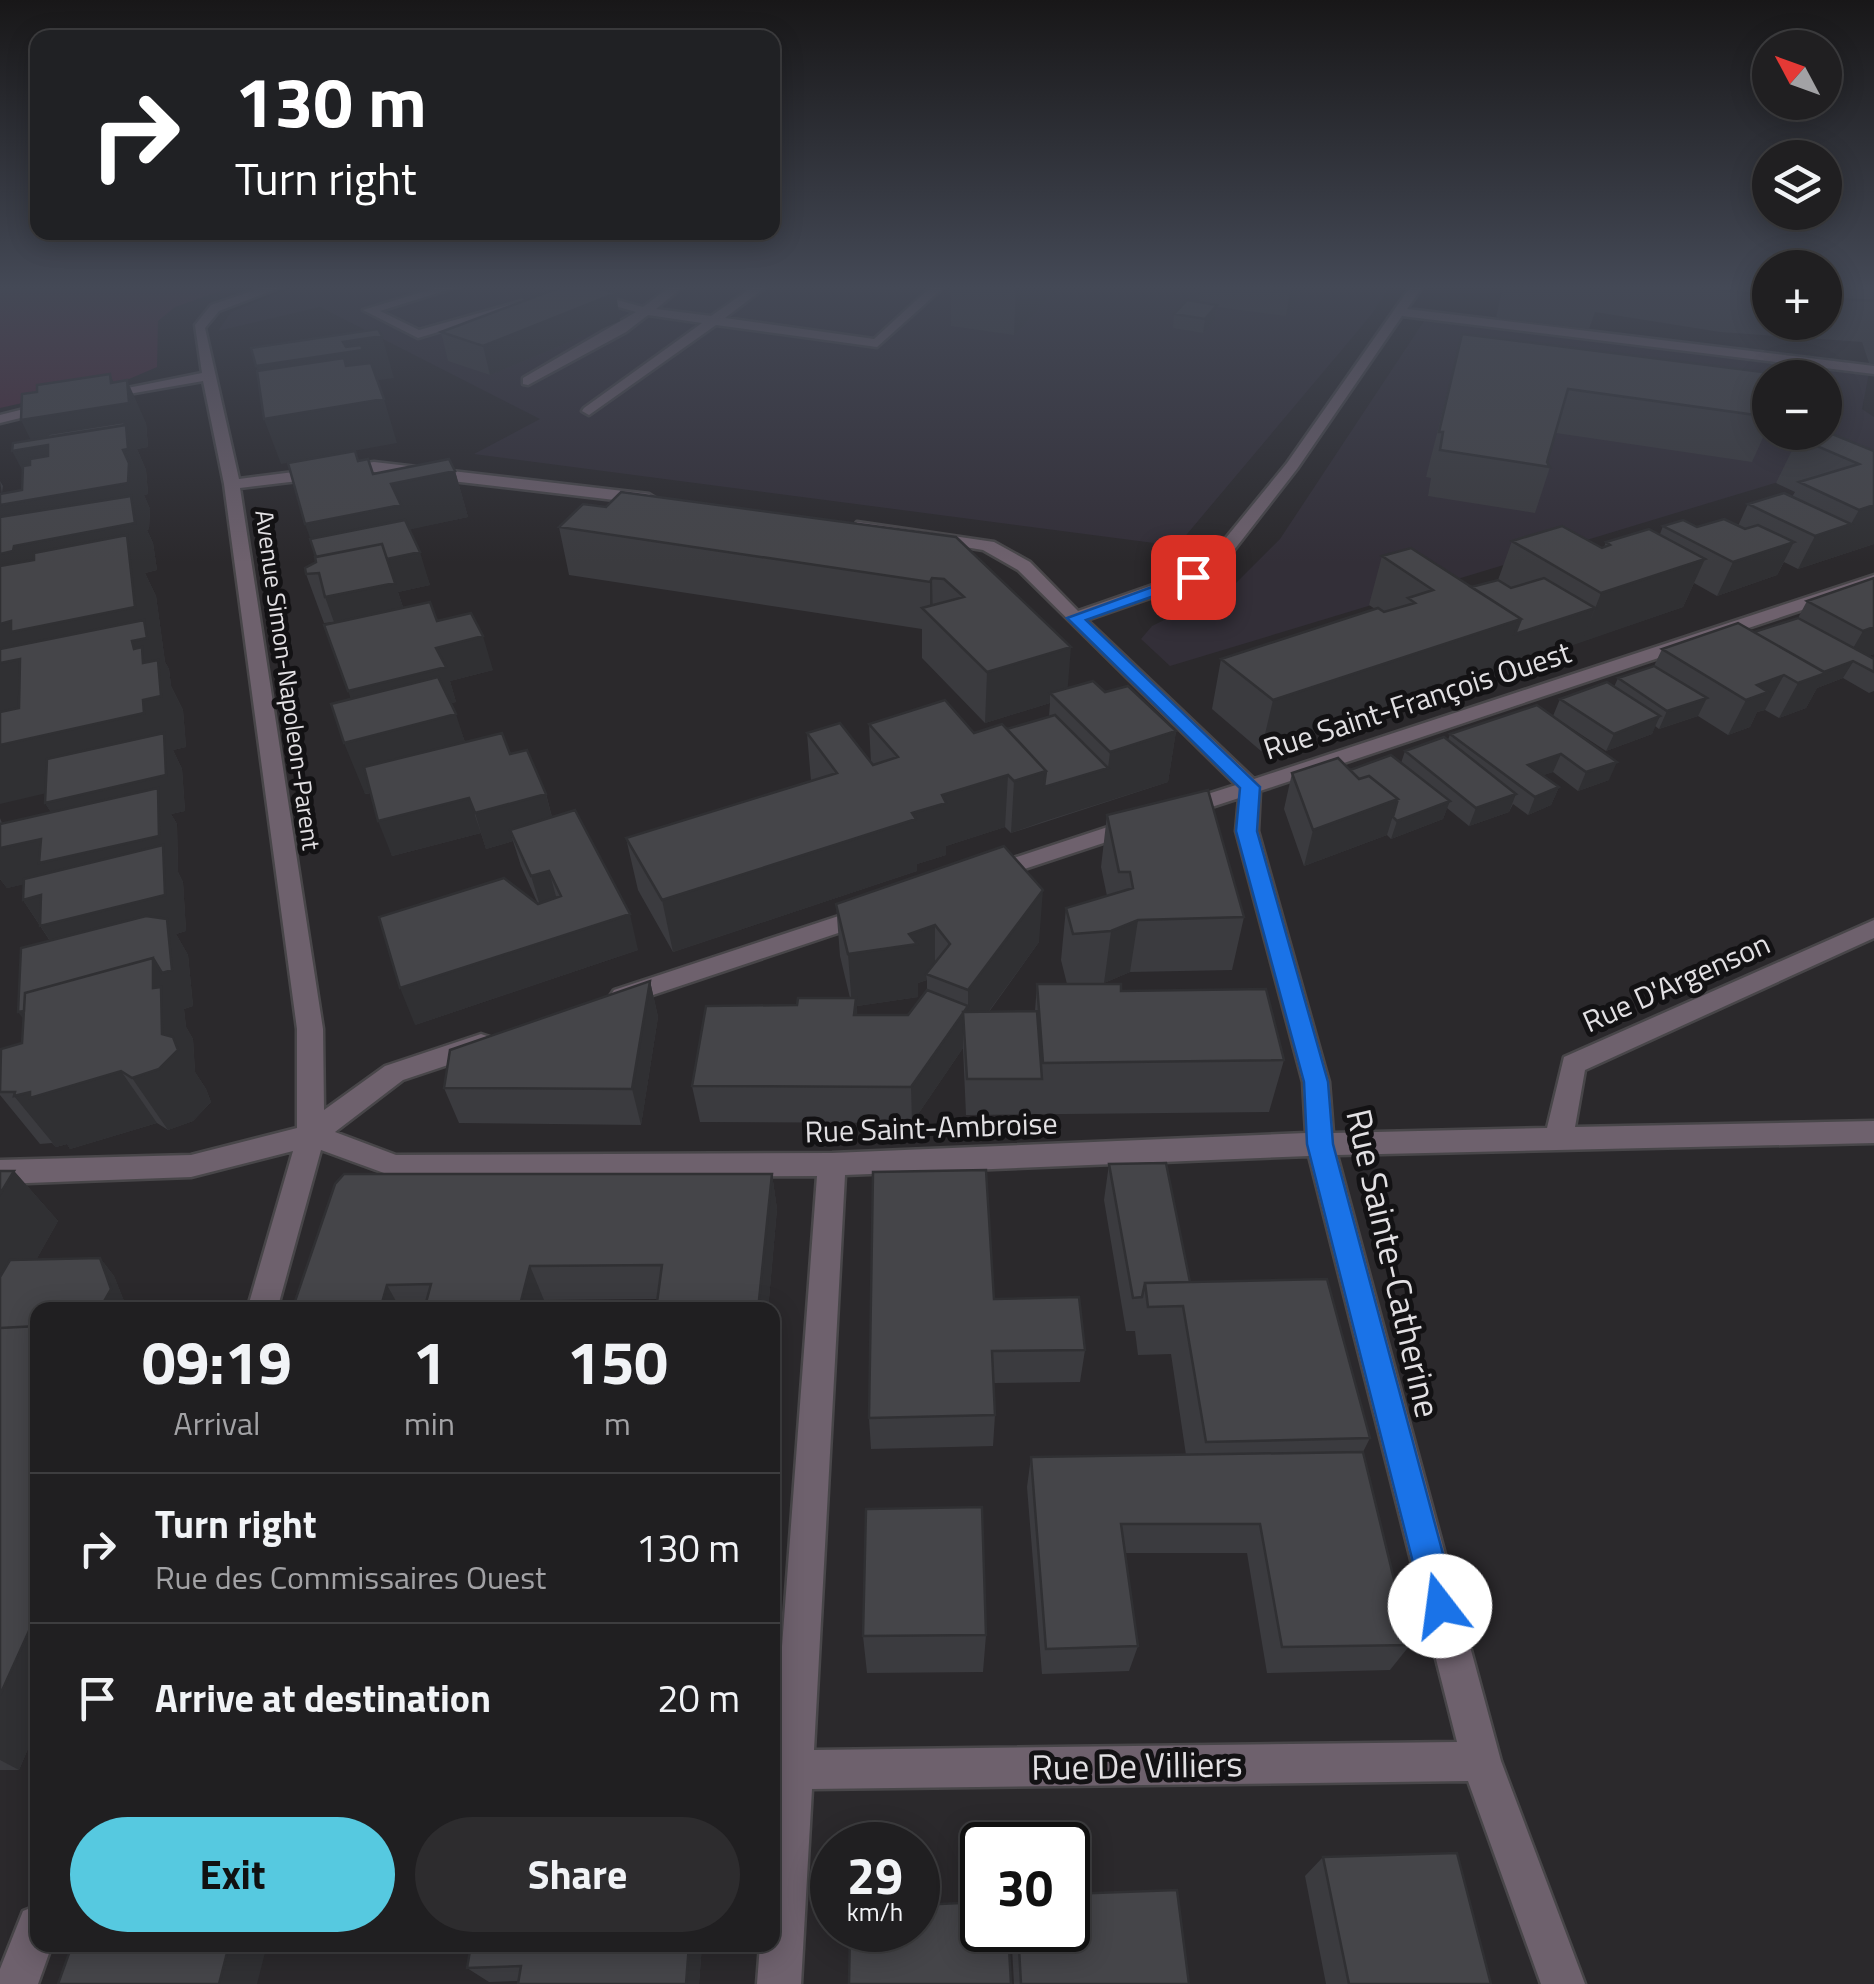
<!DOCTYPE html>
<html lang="en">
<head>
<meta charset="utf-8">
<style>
  body { margin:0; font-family:"Titillium Web",sans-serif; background:#2d2c2e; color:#f1f3f6; height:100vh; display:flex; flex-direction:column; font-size:38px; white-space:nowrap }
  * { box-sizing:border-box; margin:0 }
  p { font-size:32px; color:#a2a2a5 }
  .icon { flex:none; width:55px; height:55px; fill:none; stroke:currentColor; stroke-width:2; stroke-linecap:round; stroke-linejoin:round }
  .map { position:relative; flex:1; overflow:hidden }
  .panel { position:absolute; left:30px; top:1302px; width:750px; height:650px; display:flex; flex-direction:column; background:#201f21; border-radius:20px; box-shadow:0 5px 25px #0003,0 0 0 2px #3d3d3f }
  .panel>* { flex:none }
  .top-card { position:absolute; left:30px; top:30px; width:750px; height:210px; border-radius:20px; box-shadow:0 5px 25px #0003,0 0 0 2px #3d3d3f; background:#202124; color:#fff; overflow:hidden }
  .needle { width:65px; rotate:311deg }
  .fabs { position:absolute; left:1752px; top:30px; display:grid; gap:20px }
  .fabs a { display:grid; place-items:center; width:90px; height:90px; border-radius:50%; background:#201f21; box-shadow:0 5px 25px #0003,0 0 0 2px #3d3d3f; font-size:50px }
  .speed { position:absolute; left:810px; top:1822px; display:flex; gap:20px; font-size:50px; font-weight:700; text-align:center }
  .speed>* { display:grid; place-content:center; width:130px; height:130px; border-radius:50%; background:#201f21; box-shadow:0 5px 25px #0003,0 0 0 2px #3d3d3f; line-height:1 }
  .speed small { font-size:25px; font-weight:400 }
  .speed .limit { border:5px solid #111; border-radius:15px; background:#fff; color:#111 }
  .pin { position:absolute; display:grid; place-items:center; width:85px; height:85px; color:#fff; margin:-42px; border-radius:20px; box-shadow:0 5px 15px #0006 }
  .me { position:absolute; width:110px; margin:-55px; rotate:345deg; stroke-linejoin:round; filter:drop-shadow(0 0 8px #0008) }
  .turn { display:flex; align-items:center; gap:35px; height:210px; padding:0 40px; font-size:45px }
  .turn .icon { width:130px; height:130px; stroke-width:2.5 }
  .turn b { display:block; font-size:70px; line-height:85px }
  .eta { display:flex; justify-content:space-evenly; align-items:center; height:170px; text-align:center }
  .eta b { font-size:60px; font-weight:700; line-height:70px }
  .button { display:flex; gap:20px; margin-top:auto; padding:20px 40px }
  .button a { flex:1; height:115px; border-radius:60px; background:#56c9e0; color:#111; font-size:40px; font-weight:700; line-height:115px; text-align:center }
  .button a+a { background:#2d2c2e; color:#f1f3f6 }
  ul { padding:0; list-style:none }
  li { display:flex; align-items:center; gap:30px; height:150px; padding:0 40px; border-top:2px solid #3d3d3f }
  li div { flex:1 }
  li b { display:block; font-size:38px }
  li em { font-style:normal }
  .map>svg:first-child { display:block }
  .built { fill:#332f38; fill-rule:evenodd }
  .green { fill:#492a3b }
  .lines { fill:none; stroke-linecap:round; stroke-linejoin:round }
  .minor-casing { stroke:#484649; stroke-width:5 }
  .minor { fill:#6e616d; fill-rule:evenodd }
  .wall { fill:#3b3b3f; fill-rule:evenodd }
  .shaded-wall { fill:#303033 }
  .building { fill:#454549; stroke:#303033; stroke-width:2.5 }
  .route { fill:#1a73e8; stroke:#114b97; stroke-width:2.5 }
  .labels { text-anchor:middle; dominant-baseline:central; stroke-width:10; stroke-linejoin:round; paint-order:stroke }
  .far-street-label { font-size:25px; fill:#e2e0e3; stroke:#131214 }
  .street-label { font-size:30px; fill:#e2e0e3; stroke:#131214 }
  .near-street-label { font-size:35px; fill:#e2e0e3; stroke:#131214 }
</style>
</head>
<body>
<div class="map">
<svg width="1874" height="1984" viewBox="0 0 1874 1984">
  <rect width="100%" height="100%" fill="#2b292c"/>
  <!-- built -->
  <path class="built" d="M296,286h1094l-18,28 -195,232 -703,-92 66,-35 -220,-112 -102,24 13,-19z
    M1428,315l441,58 -7,36 12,8v36l-704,213 -29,-27 11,-13 81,-40 47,-47zM1770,378h55v54h-55z"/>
  <!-- green -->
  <path class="green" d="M0,286h234l-59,21 -17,14 -1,46 -28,12 -129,29z"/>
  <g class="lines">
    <defs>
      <path id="minor" d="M267,286h17l-65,25 -14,17 34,151 135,-17 275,32 8,5 -8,5 -275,-32 -134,16 83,541 1,81 61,-44 96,-32 9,3 4,7 -4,7 -87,29 -68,52 61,23 436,-2 474,-20 -3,-51 -67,-251 3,-33 -61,20 -11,-7 3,-5 66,-21 -218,-215 -35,-20 -120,-20 -8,-5 2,-3 137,20 36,20 48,49 109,-38 25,-18 75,-92 124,-177h12l-16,23 467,57v8l-472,-58 -105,153 -73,94 -25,18 -112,39 167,159 620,-204v11l-614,205 -2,40 71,251 4,51 214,-5 17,-71 310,-137v18l-289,132 -10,57 299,-6v22l-537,12 164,606 84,223h-44l-73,-203 -656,8 -11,195h-44l3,-39h12v-164l45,-605 -422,1 -74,-27 -44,160h-30l46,-159 -102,26 -191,7v-24l191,-5 106,-27v-99l-73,-545 -21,-103 -103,18 -7,-4 109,-22 -7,-48 16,-20zM1309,1156l148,586 -643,8 31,-575z
        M442,286h18l-80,25 39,19 103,-29 6,4 -110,33 -55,-28z
        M547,286h18l78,21 28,-21h13l-28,23 55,7 43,-30h13l-42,32 149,21 58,-53h13l-68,61 -161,-22 -127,90 -7,-4 2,-3 118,-85 -54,-8 -22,17 -98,53 -5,-1v-6l113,-66z
        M52,402l7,4 -2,3 -57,14v-8z
        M1135,818l8,2 3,5 -3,5 -155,51 -11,-7 3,-5z
        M869,906l12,8 -4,6 -254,85 -13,-9 4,-6z
        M38,1905v40h14l-14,39h-38v-15l23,-58z"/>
    </defs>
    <!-- minor casing -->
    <use href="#minor" class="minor-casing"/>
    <!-- minor -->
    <use href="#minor" class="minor"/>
  </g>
  <!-- wall -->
  <path class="wall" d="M853,286h50l-6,5z
    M951,286h109l-46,49 -63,-9z
    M1201,286h106l-4,1 -17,29 -69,-9 -2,12 -12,14 -30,-5 1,-14 25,-12z
    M1503,286h267v36h55v-36h49v78l-5,-1 -7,-21 -142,-10 -125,-20 -6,17 -93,-11z
    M620,321l-130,54 -42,-14 -7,-29z
    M1462,334l308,44v44l-18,40 -196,-29 -9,29 3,5 -15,46 -107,-17 3,-18 -5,-1z
    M114,382l32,41 2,24 -11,2 9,21 2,24 -4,1 6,14 -1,20 -2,1 6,13 4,27 -12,3 11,23 9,66 4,7 2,17 12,24 3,37 -13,3 9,19 3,42 -14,3 6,10 1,48 5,10 3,49 -10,3 12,21 5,51 -9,3 2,18 7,12 2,33 11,17 5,13 -18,19 -25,9 -11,-7 -87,26 -3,-5 -11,3 -4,-4 -12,1 -40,-49v-34l22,-18 28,-102 -27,-41 1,-16 -17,4 -7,-9v-61l2,5 49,-11 -6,-9 1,-10 -46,-312 3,5 -1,7 20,-3 9,-50z
    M1798,438l76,13v93l-76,25 -14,-7 -7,13 -60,21 -23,-13 -11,24 -422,144 -49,-42 9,-50 154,-50 -6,-4 13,-49 89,31 27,-7 14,-39 90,7 2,-1 2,-5 54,-8 3,-8 34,1 41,-1 10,-22 44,-7 3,-5 -19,-9z
    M358,461l15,13 82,-3 13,46 -58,12 20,56 -32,7 5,15 34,14 56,49 -43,11 6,21 -5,1 14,39 45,12 36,40 6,23 86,133 -223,75 123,-121 -17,-38 -8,-25 -27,8 -5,-16 -89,23 -21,-63 -6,1 -14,-95 -17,-77 -10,1 -18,-49 10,-12z
    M606,507l350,30 112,151 37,4 71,39 -8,51 -157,51 -6,-6 -59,19v9l-29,9v7l-244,81 -35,-62 -12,-52 185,-57 -4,-48 64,30 -2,-39 105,9 33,-4 42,-12 1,-14 -65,20 -63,-65v-29l-353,-54 -10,-48z
    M1874,578v76l-5,2 5,3v32l-5,2 -26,-15 -26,10 -11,20 -27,10 -14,-8 -8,2 -7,15 -22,8 -30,-19 -39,13 -4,-3 -3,8 -46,17 -53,-35 7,-17 54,-12 4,-9 36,-12 8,-17 92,-17 44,-14 9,-17z
    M1537,705l72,75 -31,11 -25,-19 -10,3 16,12 -8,18 -23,10 -15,-11 -4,8 -40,14 -22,-18 -4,11 -52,20 -4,-4 -83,31 -20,-57 8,-36 58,-3 51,-7 4,-12 43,-11 2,-6z
    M1107,815l137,102 -12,53 -102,2 -26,11 -10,1 27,7 163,69 -15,52 -303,3 -3,-67 -51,75 -212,-1 -8,-36 105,-81 53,-7 -10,-42 -4,-52 203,38 -50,70 46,-1 2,-27h30l-6,-24 5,-52 41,-12 -6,-29zM927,980v10l-19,25h-51v-9l61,-9v-14z
    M650,981l8,36 -17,108 -182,-2 -15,-35z
    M1109,1164l81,118 180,156 -7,14 47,193 -20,25 -123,3 -20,-120h-122l13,93 -9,25 -87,3 -15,-187 4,-30 155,-2 -15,-101 -33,1 -3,-24h-9l-22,-131z
    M0,1171h14l44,50 -22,39 64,-2 14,18 12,30 -2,4h-86v415l-19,45h-19z
    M772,1174l5,35 -9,101h-112l1,-11 -113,1 -3,10h-249z
    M994,1299l91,51 -5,32 -86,1 1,32 -2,31 -122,3 -2,-31z
    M986,1635l-3,37 -116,1 -4,-37z
    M1323,1857l168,127h-165l-21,-108z
    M1011,1930h57l121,54h-175z
    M471,1945h231l-3,39 -181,-3 -29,1 -22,-14z"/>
  <!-- shaded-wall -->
  <path class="shaded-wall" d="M1016,286h44l-46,49z
    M1291,286h16l-4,1 -17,29z
    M616,293l4,28 -130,54 -7,-29z
    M1217,305l-2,14 -12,14 2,-14z
    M382,336l12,42 -22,3 12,18 13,44 -116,21 -17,-45 7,-10 -15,-43 87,-24z
    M110,374l13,30 4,-24 19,43 2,24 -11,2 9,21 2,24 -4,1 6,14 -1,20 -2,1 6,13 4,27 -12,3 11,23 9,66 4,7 2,17 12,24 3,37 -13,3 9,19 3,42 -14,3 6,10 1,48 5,10 3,49 -10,3 12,21 5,51 -9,3 2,18 7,12 2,33 11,17 5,13 -18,19 -25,9 -36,-52 27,-9 -114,-21 -27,-36 135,-54 16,-23 -104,28 -42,-63 26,-21 -42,9 -7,-9v-31l41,-9 26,-1 -22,-35 121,-38 -166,39v-59l49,-35 -49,8v-213l36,-9 -24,-45 22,-4 -13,-27 90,-37z
    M455,471l13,46 -60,13 12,22 10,33 -32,7 13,40 -68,15 -18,-50 -3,-26 -17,-47 86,-40z
    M1874,505v39l-76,25 17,-33 36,-12 8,-14z
    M1794,542l-17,33 -60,21 16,-34z
    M1705,559l-22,48 -101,35 19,-49z
    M932,578l1,41 -3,-2v-35z
    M1595,608l-13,34 -321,109 12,-51 248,-81z
    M1874,627v27l-21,8 -10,16 -26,10 -11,20 -27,10 19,-35 46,-19 19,-33z
    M483,636l10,34 -43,11 6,21 -95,24 -13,-35 88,-43z
    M1071,647l-4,50 -17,-4v10l-65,20 2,-51z
    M1784,675l-19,35 -8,2 -7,15 -22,8 18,-35 11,-15z
    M1707,698l-9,18 -39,13 8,-18z
    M456,714l16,51 -107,29 -21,-51z
    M1660,716l-8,18 -46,17 8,-17z
    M1176,731l-8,51 -126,40 2,-35 64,-19 2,-16z
    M1561,754l-8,18 -32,11 7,-18z
    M1617,762l-8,18 -31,11 8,-19z
    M1046,771l-4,51 -31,11 3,-52z
    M1008,775l-3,52 -59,19v9l-29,9v7l-244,81 -11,-52 250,-87 30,-18z
    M1559,787l-8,18 -23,10 7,-18z
    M546,794l9,36h-45l3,11 -27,8 -11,-36z
    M1516,794l-7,18 -40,14 7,-18z
    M469,798l12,35 -89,23 -14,-35z
    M1398,799l-11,36 -83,31 9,-36z
    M1450,801l-7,18 -52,20 6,-18z
    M549,871l10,36 -17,5 -11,-36z
    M1043,890l-4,52 -74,102 -2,-32v36l-51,75 -1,-36 57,-81v-16z
    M630,914l8,36 -223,75 -15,-37z
    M1138,920l-8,52 -26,11 7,-52z
    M935,925v52l-9,-3 1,6 -9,3v14l-61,9 1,28 -6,-27 -4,-53z
    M650,981l8,36 -17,108 -9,-36z
    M121,1071l36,52 -87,26 -3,-5 -11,3 -42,-51z
    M14,1171l44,50 -58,103v-130z
    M772,1174l5,35 -9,101h-10z
    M100,1258l14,18 12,30 -2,4h-25z
    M530,1266l14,34 -3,10h-21l-1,-1z
    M387,1285l14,25h-21z
    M38,1611v114l-19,45 -19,-10v-65z
    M229,1945h38l-10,39h-38z
    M689,1945h13l-3,39h-13z"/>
  <!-- building -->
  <path class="building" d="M564,286h25l27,7 -133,53 -42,-14z
    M1570,286h33v3z
    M1694,286h76v8l-34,-2z
    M1825,286h49v15l-49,-3z
    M1187,300l30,5 -12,14 -31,-5z
    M378,329l4,7 -39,6 3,5 15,-2 2,5 -107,16 -5,-18z
    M1462,334l316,40v4h-8v39l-202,-28 -21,73 3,5 -110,-17 3,-18h-4z
    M344,358l2,8 25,-3 13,36 -120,20 -7,-48z
    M110,374l1,9 16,-3 2,23 -108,17 1,-26 15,-2v-7z
    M124,422l1,3 -77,12v-3z
    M126,425l2,24 -5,1 6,13 -1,20 -128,22v-11l22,-4 1,-24 7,-1v-6l18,-3v-11l-36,6 1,-8z
    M1825,431l49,20v54l-15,5 -60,-28 60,-18 -61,-26 18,-6h9z
    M355,451l3,10 10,-2 5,15 76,-15 6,12 -64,13 10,21 -96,19 -17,-61z
    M621,492l335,45 115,110 -84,25 -65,-64 42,-11 -20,-18 -12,-1 -2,4 -371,-55 24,-23 23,3z
    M1784,493l67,31 -36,12 -67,-32z
    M131,496l4,27 -121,23 -1,5 -13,3v-37z
    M1724,519l21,10 13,-4 36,17 -61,20 -70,-36 20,-6 14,7z
    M405,520l15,32 -33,7 -5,-15 -66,13 -6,-18z
    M1562,526l40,22 8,-3 -4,-3 43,-13 56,30 -104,34 -89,-52z
    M127,535l8,72 -124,25v-11l-11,3v-58l34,-6v-7z
    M382,544l13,39 -70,14 -6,-24 -13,1 -1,-6 11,-6 -1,-5z
    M1411,548l110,71 -248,81 -52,-41 157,-51 6,4 31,-9 -7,-5 25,-8 -51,-34z
    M1544,578l51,30 -80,26 6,-15 -50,-32 27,-7 13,8z
    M1874,578v49l-11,4 -56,-30z
    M430,602l7,19 34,-8 12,23 -47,12 10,19 -98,24 -24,-66z
    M1798,618l76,41v13l-21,-11 -29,11 -70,-40z
    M144,620l3,18 -15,3 2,8 8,-2 1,16 15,-3 3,36 -18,4 1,13 -144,32v-33l19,-4 1,-49 -20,4v-14z
    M1738,623l88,50 -28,10 -14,-8 -27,10 11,7 -22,8 -84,-51z
    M1654,666l53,32 -40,13 -49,-33z
    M438,677l18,37 -112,29 -13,-39z
    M1093,681l12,11 23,-6 48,45 -66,21 -60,-59z
    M1607,682l53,34 -46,18 -54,-35z
    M945,700l29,33 28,-9 44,47 -32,10 -6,-6 -66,20 4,8 -34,10 4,6 -254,81 -36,-62 211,-65 -30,-40 33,-10 33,42 25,-8 -29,-33z
    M1537,705l80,57 -31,10 -25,-18 -33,11 31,22 -24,10 -85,-63z
    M1055,715l53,53 -64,19 2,-16 -39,-42z
    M164,733l2,42 -121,28 2,-44z
    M502,733l8,21 17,-4 19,44 -71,19 -6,-15 -91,23 -14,-54z
    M1444,737l72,57 -40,14 -71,-57z
    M1391,755l59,46 -53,20 -4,-4 5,-18 -29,-23 -10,3 -9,-9z
    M1338,758l21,21 10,-3 29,23 -85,31 -21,-57z
    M158,788l1,48 -120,27 2,-24 -41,9v-24z
    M1208,790l36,127 -106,3 -27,11 -38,3 -7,-26 67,-20 -3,-16h-11l-12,-57z
    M575,810l55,104 -230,74 -21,-71 125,-39 34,26 23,-8 -12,-25 -18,5 -21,-46z
    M163,845l2,50 -125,31 1,-31 -18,5 1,-21z
    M1004,846l39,44 -75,100 -42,-16 24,-30 -15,-19 -26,9 8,10 -69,10 -12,-50z
    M146,916l21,3 5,51 -10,3 -9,-15 -128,35 -1,18 -6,1 3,-64z
    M153,958v30l8,-1 1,47 11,3 5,13 -19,19 -27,9 -11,-7 -91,27v-6l-16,4 1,-4h-15l1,-43 21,-6 3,-50z
    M650,981l-18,108 -188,-1 6,-38z
    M1037,984h84v7l145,-2 18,71 -241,3z
    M927,990l41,16 -57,81 -219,-1 14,-80 91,-1 1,-7h58l-2,17h54z
    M1037,1011l5,68h-75l-4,-67z
    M1166,1163l24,119 -45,1 -3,14 -9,1 -24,-134z
    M986,1170l8,129 85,-2 6,53 -93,1 3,64 -126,3 4,-246z
    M0,1171h14l-14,23z
    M344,1174h428l-14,136h-102l6,-45 -132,1 -11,43 -95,1 7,-26 -44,1 -7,25h-88l43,-126z
    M100,1258l11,31 -12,21h-61v16l-38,2v-51l10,-17z
    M1327,1279l43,159 -164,4 -23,-136 -35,1 -3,-24z
    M38,1326v285l-38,84v-367z
    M1363,1452l47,193 -128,2 -22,-123h-139l17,122 -92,3 -15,-192z
    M982,1507l4,128 -123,1 3,-127z
    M1457,1853l34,131h-142l-26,-127z
    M1177,1890l12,94h-168l-3,-54h50v-36z
    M982,1902v28h26l3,54h-162l1,-54h68v-25z
    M72,1945h157l-10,39h-161z
    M471,1945h218l-3,39h-168l3,-18 -54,2z"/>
  <!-- sky -->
  <linearGradient id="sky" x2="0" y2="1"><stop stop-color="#181718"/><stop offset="0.51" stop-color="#444956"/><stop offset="1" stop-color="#444956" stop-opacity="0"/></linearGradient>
  <rect width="1874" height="563" fill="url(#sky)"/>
  <!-- route -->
  <path class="route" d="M1193,572l6,1v7l-113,40 174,167 -3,44 71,251 5,62 124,462 -5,12 -12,5 -11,-5 -5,-12 -117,-462 -3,-62 -68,-251 4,-43 -173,-170z"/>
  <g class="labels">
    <!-- far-street labels -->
    <g class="far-street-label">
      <text transform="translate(288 680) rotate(82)">Avenue Simon-Napoleon-Parent</text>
    </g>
    <!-- street labels -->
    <g class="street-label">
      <text transform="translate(1417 700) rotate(-18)">Rue Saint-François Ouest</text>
      <text transform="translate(1676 982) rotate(-24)">Rue D'Argenson</text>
      <text transform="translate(931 1127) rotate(-2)">Rue Saint-Ambroise</text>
    </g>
    <!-- near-street labels -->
    <g class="near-street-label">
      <text transform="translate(1394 1263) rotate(77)">Rue Sainte-Catherine</text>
      <text transform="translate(1137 1765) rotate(-1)">Rue De Villiers</text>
    </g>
  </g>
</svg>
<div class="fabs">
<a><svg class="needle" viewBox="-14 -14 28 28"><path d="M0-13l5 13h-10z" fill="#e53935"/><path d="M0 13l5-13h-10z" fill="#a2a2a5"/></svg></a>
<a><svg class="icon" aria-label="layers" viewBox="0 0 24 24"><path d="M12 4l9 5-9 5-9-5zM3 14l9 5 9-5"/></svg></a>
<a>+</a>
<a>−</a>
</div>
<div class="speed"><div>29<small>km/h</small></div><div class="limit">30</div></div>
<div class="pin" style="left:1193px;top:577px;background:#d93025"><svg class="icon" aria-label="arrive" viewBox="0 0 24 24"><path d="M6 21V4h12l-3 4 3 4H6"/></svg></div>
<svg class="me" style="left:1440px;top:1606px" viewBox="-20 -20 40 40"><circle r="19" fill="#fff"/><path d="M0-13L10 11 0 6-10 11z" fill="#1a73e8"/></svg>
<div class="top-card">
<div class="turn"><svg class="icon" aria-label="right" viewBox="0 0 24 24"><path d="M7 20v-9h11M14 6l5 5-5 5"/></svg><div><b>130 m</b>Turn right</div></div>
</div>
<section class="panel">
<div class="eta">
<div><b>09:19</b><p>Arrival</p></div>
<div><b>1</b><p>min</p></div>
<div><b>150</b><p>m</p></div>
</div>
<ul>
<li><svg class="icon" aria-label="right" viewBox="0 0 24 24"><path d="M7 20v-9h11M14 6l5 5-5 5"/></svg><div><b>Turn right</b><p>Rue des Commissaires Ouest</p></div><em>130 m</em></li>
<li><svg class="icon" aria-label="arrive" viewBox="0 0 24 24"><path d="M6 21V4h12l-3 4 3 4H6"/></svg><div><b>Arrive at destination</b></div><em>20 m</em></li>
</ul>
<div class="button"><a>Exit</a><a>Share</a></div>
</section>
</div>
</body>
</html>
